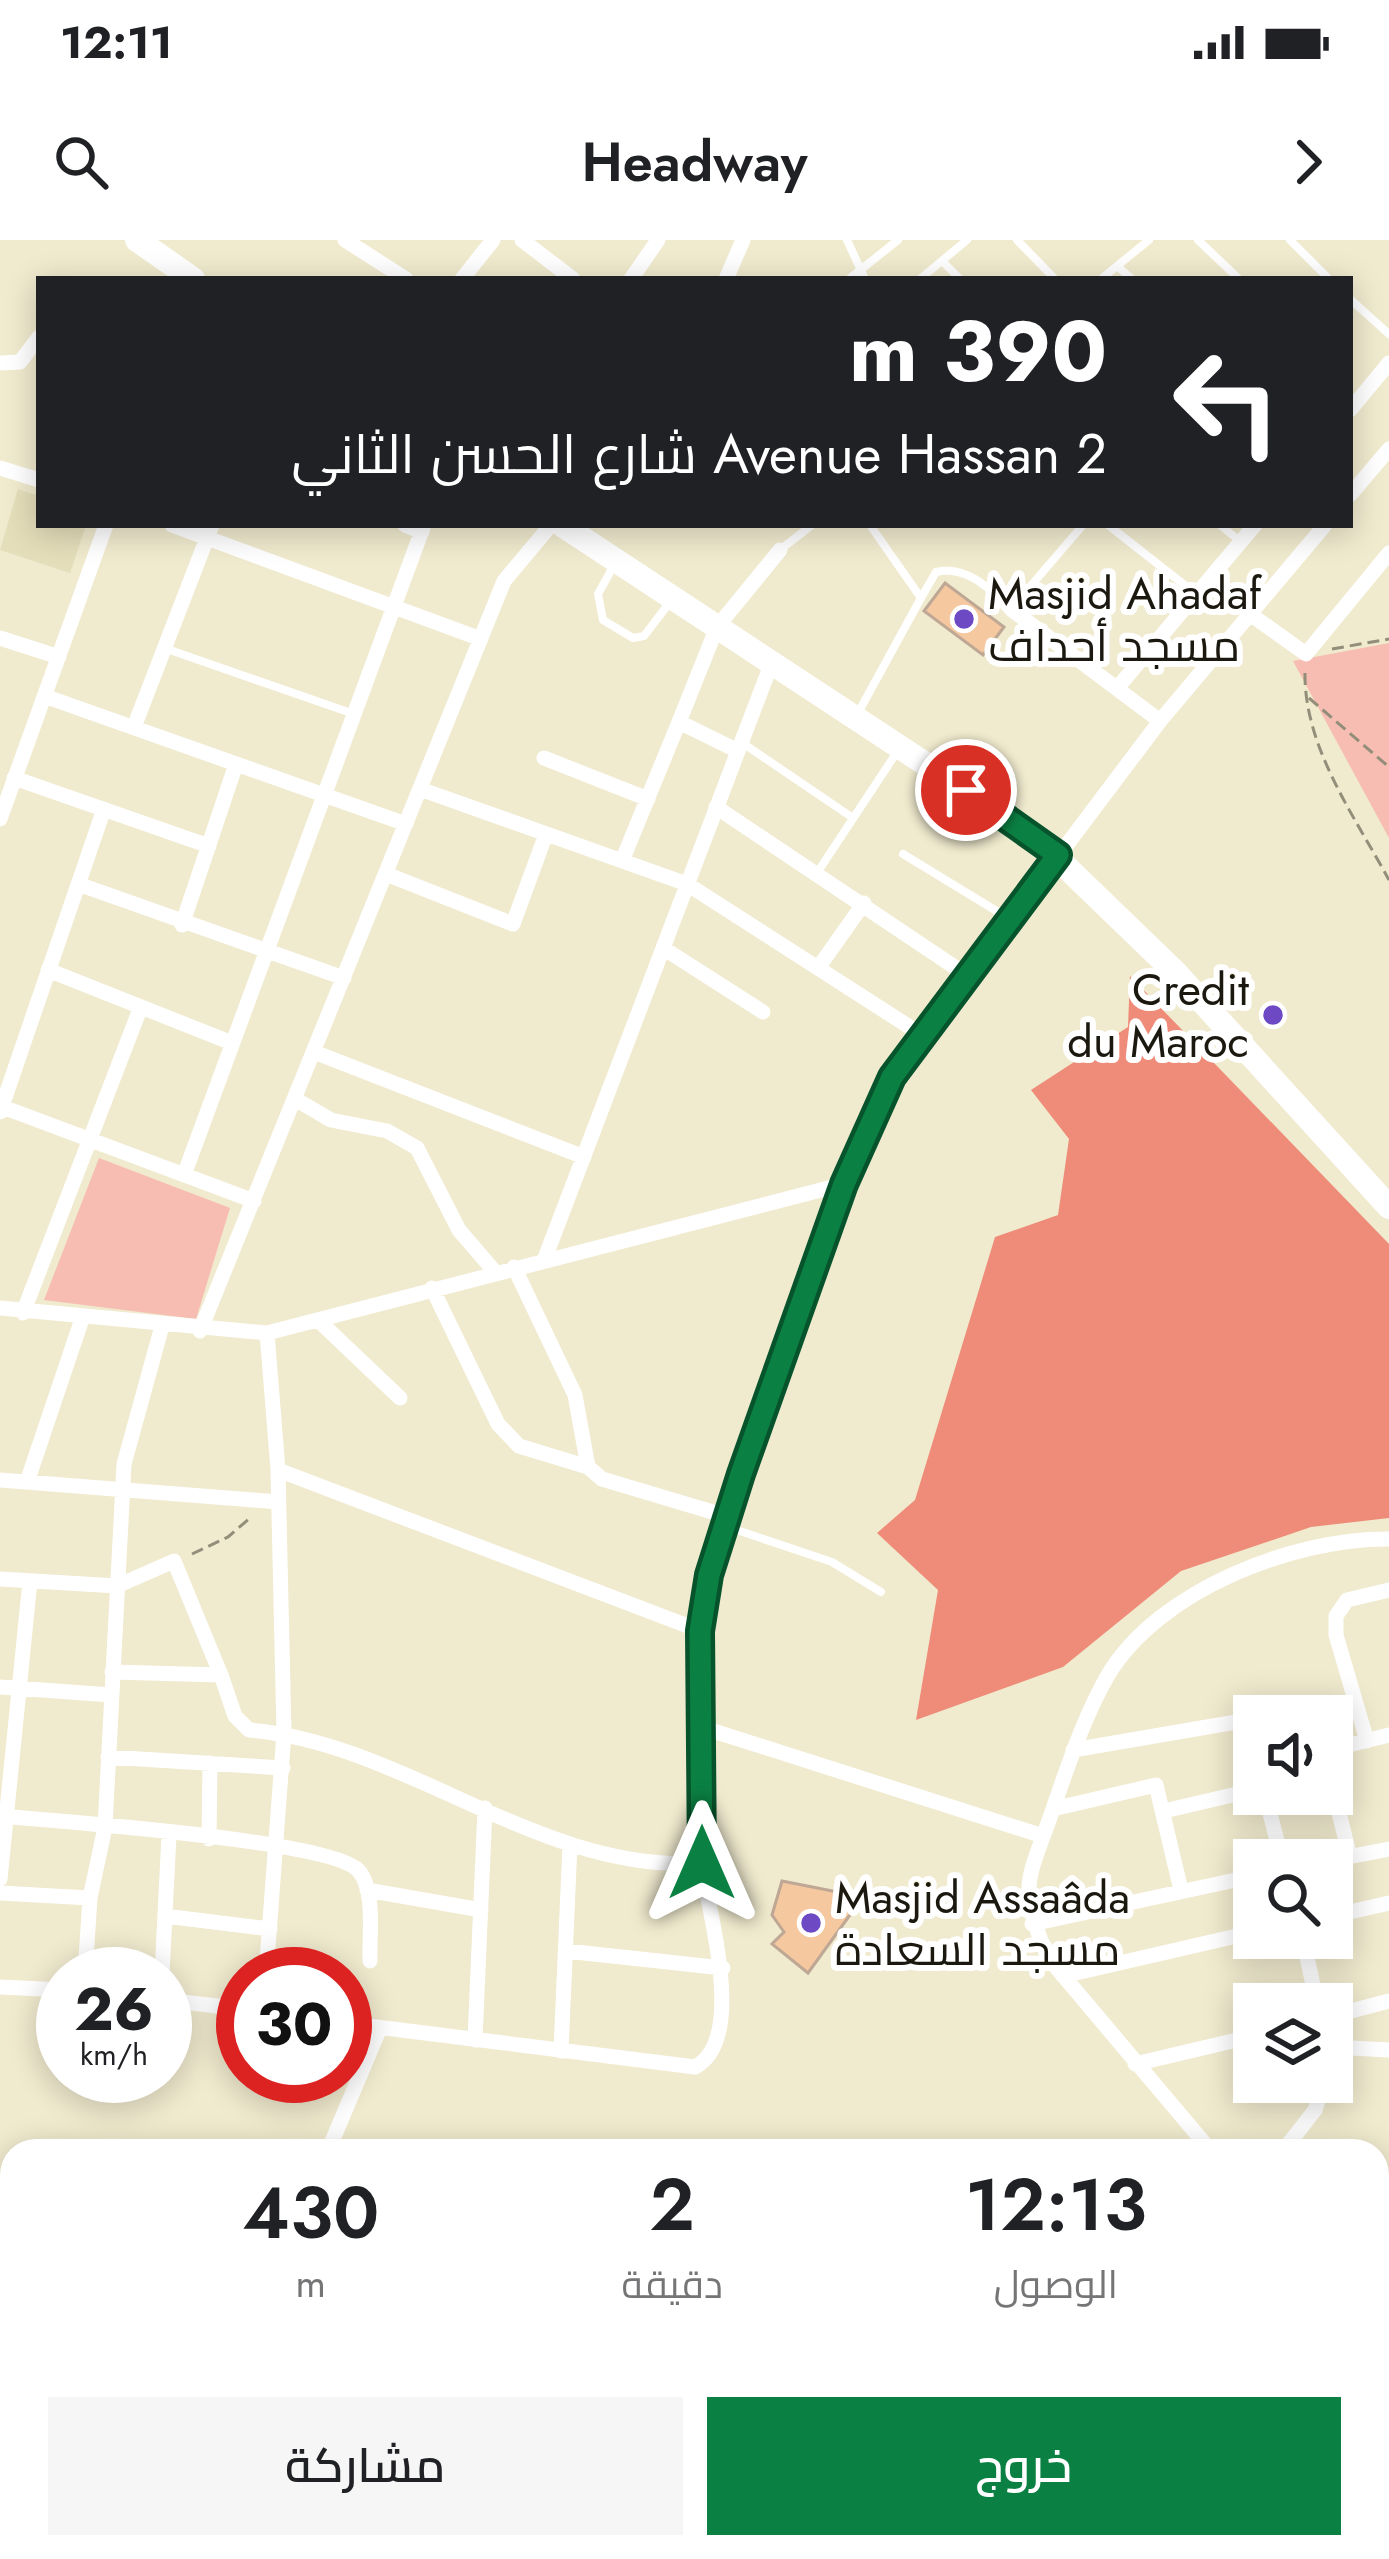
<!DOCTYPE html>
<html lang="ar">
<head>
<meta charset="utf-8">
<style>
  body { margin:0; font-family:Jost,Cairo,sans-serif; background:#f6f6f6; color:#202124; direction:rtl; height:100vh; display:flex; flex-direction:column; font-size:45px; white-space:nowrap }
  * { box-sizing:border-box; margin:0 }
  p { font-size:39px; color:#757577 }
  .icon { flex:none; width:66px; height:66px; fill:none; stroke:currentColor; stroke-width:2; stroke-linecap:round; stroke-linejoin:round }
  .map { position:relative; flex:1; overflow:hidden; direction:ltr }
  .drawer { position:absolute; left:0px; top:1899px; width:1389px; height:420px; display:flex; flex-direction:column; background:#fff; border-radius:36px 36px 0 0; box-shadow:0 6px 30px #0003; direction:rtl }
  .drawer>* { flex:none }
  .banner { position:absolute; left:36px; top:36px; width:1317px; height:252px; border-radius:0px; box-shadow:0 6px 30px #0003; direction:rtl; background:#202124; color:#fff; overflow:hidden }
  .tools { position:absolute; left:1233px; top:1455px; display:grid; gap:24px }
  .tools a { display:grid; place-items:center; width:120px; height:120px; border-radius:0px; background:#fff; box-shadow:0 6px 30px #0003; font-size:60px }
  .speed { position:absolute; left:36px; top:1707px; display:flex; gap:24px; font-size:60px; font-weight:700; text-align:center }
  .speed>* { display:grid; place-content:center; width:156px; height:156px; border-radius:50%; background:#fff; box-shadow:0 6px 30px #0003; line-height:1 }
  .speed small { font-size:30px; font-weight:400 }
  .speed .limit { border:18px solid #d22; background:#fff; color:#111 }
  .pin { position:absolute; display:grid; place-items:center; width:102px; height:102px; color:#fff; margin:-51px; border:6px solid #fff; border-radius:50%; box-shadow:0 3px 12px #0007 }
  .me { position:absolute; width:132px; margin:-66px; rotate:0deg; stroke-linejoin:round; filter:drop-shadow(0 0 9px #0008) }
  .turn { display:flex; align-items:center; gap:42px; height:252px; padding:0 48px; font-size:54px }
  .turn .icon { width:156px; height:156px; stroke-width:2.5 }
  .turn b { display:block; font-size:84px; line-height:102px }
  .eta { display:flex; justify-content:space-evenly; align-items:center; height:204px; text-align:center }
  .eta b { font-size:72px; font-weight:600; line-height:84px }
  .primary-button { display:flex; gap:24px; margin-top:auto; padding:24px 48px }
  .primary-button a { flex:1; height:138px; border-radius:0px; background:#0b8043; color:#fff; font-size:48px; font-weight:600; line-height:138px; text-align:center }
  .primary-button a+a { background:#f6f6f6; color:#202124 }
  .status { display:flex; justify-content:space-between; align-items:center; height:84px; padding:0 60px; background:#fff; direction:ltr }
  .status svg { height:33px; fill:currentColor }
  header { display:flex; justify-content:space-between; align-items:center; height:156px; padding:0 48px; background:#fff; font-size:54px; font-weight:600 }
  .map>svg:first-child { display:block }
  .built { fill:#e5deba }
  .green { fill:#f7bdb2 }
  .forest { fill:#ee8c79 }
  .building { fill:#f5c89f; stroke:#bea895; stroke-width:3 }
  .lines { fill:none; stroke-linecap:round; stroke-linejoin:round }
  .path { stroke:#928e7a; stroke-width:3; stroke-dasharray:12 6; stroke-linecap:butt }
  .lane { stroke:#fff; stroke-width:8 }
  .street { stroke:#fff; stroke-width:15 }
  .primary { stroke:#fff; stroke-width:24 }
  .route-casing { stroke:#07532c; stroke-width:30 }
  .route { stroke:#0b8043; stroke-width:21 }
  .poi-dot { fill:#6d4ac3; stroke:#fff; stroke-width:4.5 }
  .labels { text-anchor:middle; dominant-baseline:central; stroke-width:12; stroke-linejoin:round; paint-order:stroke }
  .poi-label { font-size:45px; fill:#1b190f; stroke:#fff; text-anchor:start }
</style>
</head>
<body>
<div class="status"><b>12:11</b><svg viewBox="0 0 49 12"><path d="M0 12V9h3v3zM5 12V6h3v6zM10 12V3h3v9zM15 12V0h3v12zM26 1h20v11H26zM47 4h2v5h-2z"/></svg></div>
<header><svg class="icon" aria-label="forward" viewBox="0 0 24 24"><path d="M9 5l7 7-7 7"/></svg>Headway<svg class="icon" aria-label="search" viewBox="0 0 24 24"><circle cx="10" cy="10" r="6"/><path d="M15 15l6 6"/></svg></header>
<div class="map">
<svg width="1389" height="2319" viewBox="0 0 1389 2319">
  <rect width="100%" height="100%" fill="#f0eace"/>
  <!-- built -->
  <path class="built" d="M18,249l21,7v29h47l-16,48 -70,-23z"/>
  <!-- green -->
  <path class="green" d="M1389,403v195l-96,-177z
    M99,918l131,50 -34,111 -152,-19z
    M1377,2187l12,3v129h-258l-6,-12h252z
    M888,2307h189l-4,12h-189z"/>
  <!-- forest -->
  <path class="forest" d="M1130,736l259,268v274l-78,9 -130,44 -118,96 -147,53 22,-130 -61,-57 38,-33 80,-263 63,-22 11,-76 -38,-49 97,-63z"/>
  <!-- building -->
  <path class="building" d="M945,343l59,44 -21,28 -59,-44z
    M782,1641l81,16 -55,76 -36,-29 12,-12 -12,-17z"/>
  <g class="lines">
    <!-- path -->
    <path class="path" d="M1332,409l57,-10
      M1305,433c-1,74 50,144 84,207
      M1309,458l80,69
      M192,1314l36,-17 22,-19"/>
    <!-- lane -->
    <path class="lane" d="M847,0l18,39
      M1017,0l38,39
      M1198,0l41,39
      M1290,0l39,39
      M942,21l18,18
      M1118,27l14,12
      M849,39l49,-39
      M920,39l47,-39
      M1101,39l48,-39
      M1350,59l39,35
      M1108,285l88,69
      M1220,285l20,16
      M781,309l31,-24
      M613,327l-15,27 5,26 30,18 11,-2 26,-34
      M921,358l15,-26c31,-7 54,17 75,37l72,-84
      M167,409l187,65
      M858,473l63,-115 -51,-73
      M741,502l112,76
      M903,614l105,64
      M817,633l82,-124
      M725,1286l107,36 49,30
      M1377,2119l12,4"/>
    <!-- street -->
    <path class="street" d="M345,0l61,39
      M522,0l51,39
      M462,39l31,-39
      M631,39l27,-39
      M726,39l17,-39
      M0,123l20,-1 19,-25
      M1350,170l39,-47
      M0,228l39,12
      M1350,255l39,-46
      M172,285l309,114
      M405,285l17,7
      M1011,369l149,112
      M1250,374l56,40 83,-101
      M0,398l59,19
      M1118,447l137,-162
      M47,457l359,127
      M134,487l78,-202
      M738,511l-59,-29 38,-95 63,-77
      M544,518l104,41
      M14,538l195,68
      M420,549l267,95 232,149
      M716,567l249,167
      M0,579l106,-294
      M622,621l57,-139
      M386,634l127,50 33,-90
      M78,644l266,94
      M182,685l54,-161
      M663,708l100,64
      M818,728l46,-65
      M48,730l184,73
      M314,812l270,105
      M295,859l36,21 56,11 30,17 42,82 36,42
      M0,866l254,95
      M0,872l104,-303
      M184,935l240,-650
      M545,1018l227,-596
      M514,1027l61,128 13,72 14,12 124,37
      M432,1048l66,136 21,22 69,21
      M0,1068l267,25 11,137 423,161c2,76 -7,157 1,233 5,45 46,175 -7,203l-350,-44
      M23,1073l117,-304
      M318,1080l82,78
      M200,1091l304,-750 47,-56
      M267,1093l577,-149
      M0,1240l278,22
      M27,1242l55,-163
      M0,1339l117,7 57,-25 47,114
      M701,1391l25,-115 118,-332 48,-107 268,-356 165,-196
      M112,1432l109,3 14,41 14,14c158,13 291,144 453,133
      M0,1447l112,8
      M704,1488l339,108
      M1367,1501l-31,-106v-19l11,-16 42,-10
      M1332,1509l57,-14
      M1073,1510l169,-29 12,34
      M108,1517l175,11
      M1332,1545l18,72
      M1265,1554l17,66
      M1053,1569l103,-24 25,105
      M1164,1571l90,-21
      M0,1576c57,5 328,24 358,54 18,19 11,66 12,91
      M209,1599l1,-76
      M1332,1620l57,-11
      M0,1639l30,-298
      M367,1650l114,20
      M0,1653l90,5
      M165,1676l105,13
      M1332,1676l57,-13
      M1032,1684l222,-48
      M1303,1698l14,66
      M566,1711l157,17
      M85,1734l5,-76 15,-71 19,-363 38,-138
      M162,1734l7,-139
      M266,1734l18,-241 -6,-263
      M1063,1736l191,-44
      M0,1747l63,3
      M165,1760l78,9
      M1332,1776l57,-15
      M475,1800l10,-232
      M1332,1807l57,3
      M561,1811l9,-207
      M1135,1824l119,-28
      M328,1911l52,-123
      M1211,1911l-161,-191c-37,-75 -19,-84 5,-157 15,-43 30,-88 53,-128 51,-85 186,-137 281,-136
      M1283,1911l32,-41 9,-28
      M217,2319l1,-12"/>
    <!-- primary -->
    <path class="primary" d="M137,0l56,39
      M562,285l470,309 145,140 212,233"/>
  </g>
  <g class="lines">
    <defs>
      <path id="route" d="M702,1623l-2,-232 9,-56 32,-101 103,-290 48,-107 166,-222 -92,-65"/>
    </defs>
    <!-- route casing -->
    <use href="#route" class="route-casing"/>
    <!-- route -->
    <use href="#route" class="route"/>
  </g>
  <!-- markers -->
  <g class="poi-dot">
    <circle cx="964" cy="379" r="12"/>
    <circle cx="1273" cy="775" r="12"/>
    <circle cx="811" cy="1683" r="12"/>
  </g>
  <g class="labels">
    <!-- poi labels -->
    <g class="poi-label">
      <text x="988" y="353">Masjid Ahadaf<tspan x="988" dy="52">مسجد أحداف</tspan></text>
      <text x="1249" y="749" text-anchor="end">Credit<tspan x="1249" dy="52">du Maroc</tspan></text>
      <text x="835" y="1657">Masjid Assaâda<tspan x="835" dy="52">مسجد السعادة</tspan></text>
    </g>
  </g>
</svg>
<div class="tools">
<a><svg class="icon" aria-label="sound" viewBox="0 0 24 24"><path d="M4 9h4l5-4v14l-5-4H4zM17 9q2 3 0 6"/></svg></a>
<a><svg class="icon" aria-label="search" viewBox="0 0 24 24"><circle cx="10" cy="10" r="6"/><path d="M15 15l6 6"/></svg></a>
<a><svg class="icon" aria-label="layers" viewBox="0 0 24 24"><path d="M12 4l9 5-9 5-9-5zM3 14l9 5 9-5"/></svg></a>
</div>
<div class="speed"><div>26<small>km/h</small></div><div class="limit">30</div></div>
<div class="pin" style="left:966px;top:550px;background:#d93025"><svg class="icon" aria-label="arrive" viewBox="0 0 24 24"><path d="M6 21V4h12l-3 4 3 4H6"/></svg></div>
<svg class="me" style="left:702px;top:1623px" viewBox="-20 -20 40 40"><path d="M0-17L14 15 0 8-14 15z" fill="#0b8043" stroke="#fff" stroke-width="4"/></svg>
<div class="banner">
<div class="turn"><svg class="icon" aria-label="left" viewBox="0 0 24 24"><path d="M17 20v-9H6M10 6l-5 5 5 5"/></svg><div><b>390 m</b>Avenue Hassan 2 شارع الحسن الثاني</div></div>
</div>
<section class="drawer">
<div class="eta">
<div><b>12:13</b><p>الوصول</p></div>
<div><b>2</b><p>دقيقة</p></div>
<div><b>430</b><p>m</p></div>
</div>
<div class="primary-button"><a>خروج</a><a>مشاركة</a></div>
</section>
</div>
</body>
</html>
